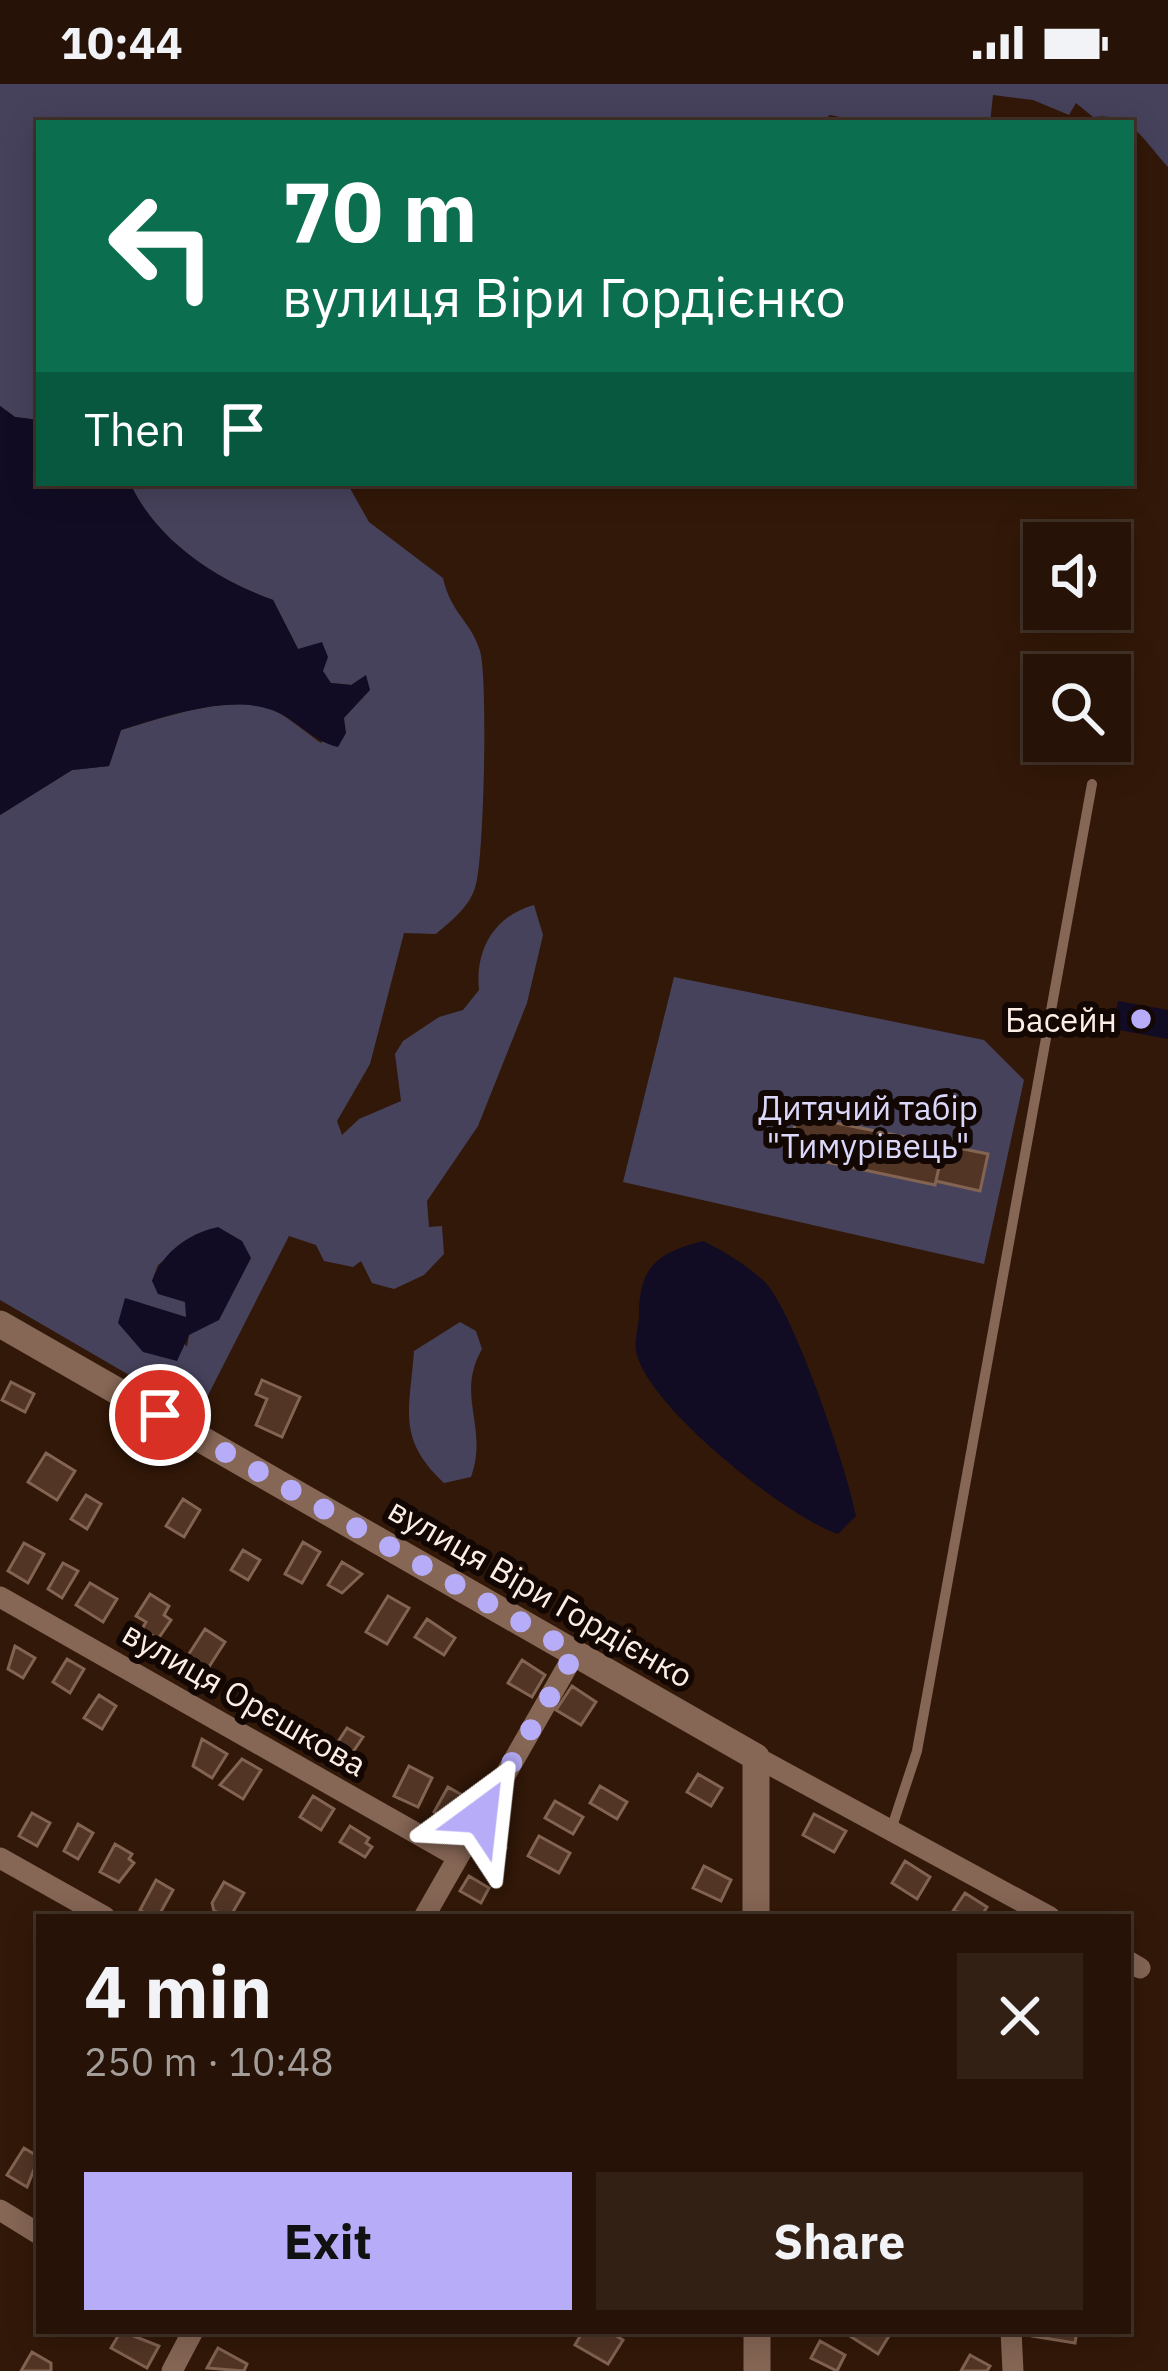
<!DOCTYPE html>
<html lang="en">
<head>
<meta charset="utf-8">
<style>
  body { margin:0; font-family:"IBM Plex Sans",sans-serif; background:#322014; color:#f1f3f6; height:100vh; display:flex; flex-direction:column; font-size:45px; white-space:nowrap }
  * { box-sizing:border-box; margin:0 }
  p { font-size:39px; color:#a49e9b }
  .icon { flex:none; width:66px; height:66px; fill:none; stroke:currentColor; stroke-width:2; stroke-linecap:round; stroke-linejoin:round }
  .map { position:relative; flex:1; overflow:hidden }
  .side { position:absolute; left:36px; top:1830px; width:1095px; height:420px; display:flex; flex-direction:column; background:#261206; border-radius:0px; box-shadow:0 6px 30px #0003,0 0 0 3px #423228 }
  .side>* { flex:none }
  .guide { position:absolute; left:36px; top:36px; width:1098px; height:366px; border-radius:0px; box-shadow:0 6px 30px #0003,0 0 0 3px #423228; background:#0b6e4f; color:#fff; overflow:hidden }
  .tools { position:absolute; left:1023px; top:438px; display:grid; gap:24px }
  .tools a { display:grid; place-items:center; width:108px; height:108px; border-radius:0px; background:#261206; box-shadow:0 6px 30px #0003,0 0 0 3px #423228; font-size:60px }
  .pin { position:absolute; display:grid; place-items:center; width:102px; height:102px; color:#fff; margin:-51px; border:6px solid #fff; border-radius:50%; box-shadow:0 3px 12px #0007 }
  .me { position:absolute; width:132px; margin:-66px; rotate:30deg; stroke-linejoin:round; filter:drop-shadow(0 0 9px #0008) }
  .turn { display:flex; align-items:center; gap:42px; height:252px; padding:0 48px; font-size:54px }
  .turn .icon { width:156px; height:156px; stroke-width:2.5 }
  .turn b { display:block; font-size:84px; line-height:102px }
  .then { display:flex; align-items:center; height:114px; padding:0 48px; background:#0003; gap:24px; font-size:45px }
  .round { display:grid; place-items:center; flex:none; width:126px; height:126px; border-radius:0px; background:#322014 }
  .overview { display:flex; align-items:center; justify-content:space-between; height:204px; padding:0 48px }
  h1 { font-size:72px; font-weight:800; line-height:90px }
  .primary-button { display:flex; gap:24px; margin-top:auto; padding:24px 48px }
  .primary-button a { flex:1; height:138px; border-radius:0px; background:#b6acf8; color:#111; font-size:48px; font-weight:800; line-height:138px; text-align:center }
  .primary-button a+a { background:#322014; color:#f1f3f6 }
  .status { display:flex; justify-content:space-between; align-items:center; height:84px; padding:0 60px; background:#261206; direction:ltr }
  .status svg { height:33px; fill:currentColor }
  .map>svg:first-child { display:block }
  .green { fill:#46425c; fill-rule:evenodd }
  .water { fill:#110c24 }
  .building { fill:#523525; stroke:#836351; stroke-width:3 }
  .lines { fill:none; stroke-linecap:round; stroke-linejoin:round }
  .service { stroke:#866655; stroke-width:10 }
  .minor { stroke:#866655; stroke-width:21 }
  .tertiary { stroke:#866655; stroke-width:27 }
  .route { stroke:#b6acf8; stroke-width:21; stroke-dasharray:0 37.8 }
  .poi-dot { fill:#b6acf8; stroke:#120703; stroke-width:4.5 }
  .labels { text-anchor:middle; dominant-baseline:central; stroke-width:12; stroke-linejoin:round; paint-order:stroke }
  .poi-label { font-size:33px; fill:#fcede5; stroke:#120703; text-anchor:end }
  .park-label { font-size:33px; fill:#dbd8fb; stroke:#120703 }
  .street-label { font-size:33px; fill:#fcede5; stroke:#120703 }
</style>
</head>
<body>
<div class="status"><b>10:44</b><svg viewBox="0 0 49 12"><path d="M0 12V9h3v3zM5 12V6h3v6zM10 12V3h3v9zM15 12V0h3v12zM26 1h20v11H26zM47 4h2v5h-2z"/></svg></div>
<div class="map">
<svg width="1168" height="2287" viewBox="0 0 1168 2287">
  <rect width="100%" height="100%" fill="#321808"/>
  <!-- green -->
  <path class="green" d="M0,0h1168v83c-24,-26 -37,-55 -75,-50l-17,-14 -7,12 -36,-15 -40,-5 -3,28h-122l-38,-8 -10,8h-781v297l-24,-3 -15,-11z
    M130,399h217l22,39 74,56c8,36 28,43 37,73 8,26 4,205 -4,233 -5,22 -24,36 -40,50l-32,-1 -34,131 -33,57 5,14 17,-16 42,-18 -6,-47 8,-13 36,-24 24,-7 16,-20c-4,-40 15,-74 55,-85l9,30 -16,68 -49,123 -51,75 2,26 13,-1 2,28 -20,21 -30,14 -22,-6 -11,-22 -8,6 -29,-6 -8,-16 -27,-9 -91,179 -198,-115v-485l72,-45 37,-4 12,-36c42,-12 109,-37 152,-20 16,7 33,23 48,33l23,-25 8,-33 -21,-2 -33,-34 -25,-49c-58,-21 -117,-60 -143,-117zM187,1158l10,87 -8,6 -2,12 -25,-37 24,8 4,-4 -5,-12 -33,-21 6,-16z
    M674,893l310,63 40,40 -40,184 -361,-82z
    M460,1238l16,9 6,18c-27,48 7,77 -11,128l-27,6c-48,-45 -34,-73 -30,-132z"/>
  <!-- water -->
  <path class="water" d="M0,322l15,11 24,3v63h91c26,57 85,96 143,117l25,49 24,-7 6,15 -5,14 8,12 20,2 15,-10 4,15 -26,28 2,15 -8,14c-27,-6 -42,-29 -66,-37 -44,-16 -109,7 -151,20l-12,36 -37,4 -72,45z
    M1118,917l50,9v29l-55,-10z
    M218,1143l24,14 9,17 -32,62 -30,15 -12,26 -34,-9 -25,-29 7,-25 61,19 -1,-15 -27,-8 -6,-13c10,-28 37,-48 66,-54z
    M703,1157c21,10 45,25 62,41 29,30 83,190 91,234l-18,18c-51,-17 -192,-128 -202,-183 -2,-11 3,-26 3,-37 0,-48 20,-62 64,-73z"/>
  <!-- building -->
  <path class="building" d="M797,1031l147,30 -9,40 -146,-31z
    M944,1061l44,9 -8,37 -44,-10z
    M262,1296l38,17 -18,40 -26,-12 11,-26 -11,-5z
    M11,1298l23,12 -9,18 -23,-12z
    M46,1369l29,18 -18,29 -29,-18z
    M86,1411l15,9 -14,25 -16,-10z
    M183,1415l17,11 -16,27 -18,-11z
    M303,1458l17,10 -18,31 -17,-9z
    M24,1459l20,11 -16,29 -20,-12z
    M243,1466l17,10 -12,20 -17,-10z
    M342,1478l20,12 -20,19 -14,-8z
    M63,1479l15,8 -16,27 -14,-9z
    M90,1499l27,16 -14,23 -27,-17z
    M150,1510l19,12 -5,9 7,5 -13,19 -16,-10 4,-7 -10,-6z
    M388,1512l21,12 -22,36 -21,-12z
    M427,1535l28,19 -11,17 -29,-18z
    M205,1545l20,13 -20,31 -20,-13z
    M15,1562l20,12 -12,20 -15,-9z
    M67,1575l17,10 -14,24 -17,-11z
    M522,1576l23,15 -13,22 -24,-14z
    M572,1602l24,16 -15,23 -25,-15z
    M99,1611l17,11 -14,23 -18,-11z
    M347,1644l16,9 -14,21 9,5 -8,12 -24,-15z
    M202,1655l25,15 -15,24 -19,-12z
    M242,1675l19,11 -18,29 -23,-14z
    M409,1682l23,12 -14,29 -24,-11z
    M698,1690l24,14 -11,18 -24,-14z
    M600,1702l27,16 -10,17 -27,-16z
    M448,1703l23,13 -14,25 -23,-13z
    M313,1712l21,13 -13,21 -21,-13z
    M555,1717l28,16 -10,17 -28,-16z
    M32,1729l18,10 -13,23 -18,-10z
    M814,1730l32,17 -12,21 -31,-17z
    M78,1740l15,9 -15,26 -14,-8z
    M350,1742l19,12 -3,5 6,4 -7,10 -25,-15z
    M539,1752l31,17 -11,20 -31,-17z
    M489,1754l17,10 -9,16 -17,-10z
    M115,1760l17,10 -3,5 5,4 -15,19 -19,-10z
    M905,1777l25,16 -13,22 -25,-16z
    M704,1782l27,14 -10,21 -28,-13z
    M469,1792l20,12 -8,15 -21,-12z
    M156,1796l17,10 -15,27h-6l-12,-7z
    M224,1798l20,11 -14,24 -16,-6 -2,-8z
    M965,1809l22,14 -6,10 -28,-6z
    M24,2064l15,9 -12,30 -20,-12z
    M121,2247l38,15 -12,22 -36,-20z
    M583,2247h25l15,9 -15,24 -33,-19z
    M842,2247h50l-14,23z
    M1033,2247h44l-2,12 -43,-7z
    M820,2257l25,14 -8,16 -26,-13z
    M218,2264l29,16 -3,7 -37,-3z
    M32,2268l19,11v8h-30z
    M970,2271l20,11 -3,5h-26z"/>
  <g class="lines">
    <!-- service -->
    <path class="service" d="M891,1746l26,-79 175,-967"/>
    <!-- minor -->
    <path class="minor" d="M0,1513l458,260
      M756,1673l294,160
      M0,1774l105,59
      M424,1833l151,-264
      M1128,1877l12,7
      M0,2126l39,24
      M1011,2247l2,40
      M172,2287l21,-40"/>
    <!-- tertiary -->
    <path class="tertiary" d="M0,1240l756,433v160
      M757,2247v40"/>
  </g>
  <g class="lines">
    <!-- route -->
    <path class="route" d="M160,1331l415,238 -94,163"/>
  </g>
  <!-- markers -->
  <circle class="poi-dot" cx="1141" cy="935" r="12"/>
  <g class="labels">
    <!-- poi labels -->
    <g class="poi-label">
      <text x="1117" y="935">Басейн</text>
    </g>
    <!-- park labels -->
    <g class="park-label">
      <text x="868" y="1023">Дитячий табір<tspan x="868" dy="38">"Тимурівець"</tspan></text>
    </g>
    <!-- street labels -->
    <g class="street-label">
      <text transform="translate(541 1508) rotate(30)">вулиця Віри Гордієнко</text>
      <text transform="translate(245 1614) rotate(30)">вулиця Орєшкова</text>
    </g>
  </g>
</svg>
<div class="tools">
<a><svg class="icon" aria-label="sound" viewBox="0 0 24 24"><path d="M4 9h4l5-4v14l-5-4H4zM17 9q2 3 0 6"/></svg></a>
<a><svg class="icon" aria-label="search" viewBox="0 0 24 24"><circle cx="10" cy="10" r="6"/><path d="M15 15l6 6"/></svg></a>
</div>
<div class="pin" style="left:160px;top:1331px;background:#d93025"><svg class="icon" aria-label="arrive" viewBox="0 0 24 24"><path d="M6 21V4h12l-3 4 3 4H6"/></svg></div>
<svg class="me" style="left:481px;top:1732px" viewBox="-20 -20 40 40"><path d="M0-17L14 15 0 8-14 15z" fill="#b6acf8" stroke="#fff" stroke-width="4"/></svg>
<div class="guide">
<div class="turn"><svg class="icon" aria-label="left" viewBox="0 0 24 24"><path d="M17 20v-9H6M10 6l-5 5 5 5"/></svg><div><b>70 m</b>вулиця Віри Гордієнко</div></div>
<div class="then">Then<svg class="icon" aria-label="arrive" viewBox="0 0 24 24"><path d="M6 21V4h12l-3 4 3 4H6"/></svg></div>
</div>
<section class="side">
<div class="overview"><div><h1>4 min</h1><p>250 m · 10:48</p></div><a class="round"><svg class="icon" aria-label="close" viewBox="0 0 24 24"><path d="M6 6l12 12M18 6L6 18"/></svg></a></div>
<div class="primary-button"><a>Exit</a><a>Share</a></div>
</section>
</div>
</body>
</html>
